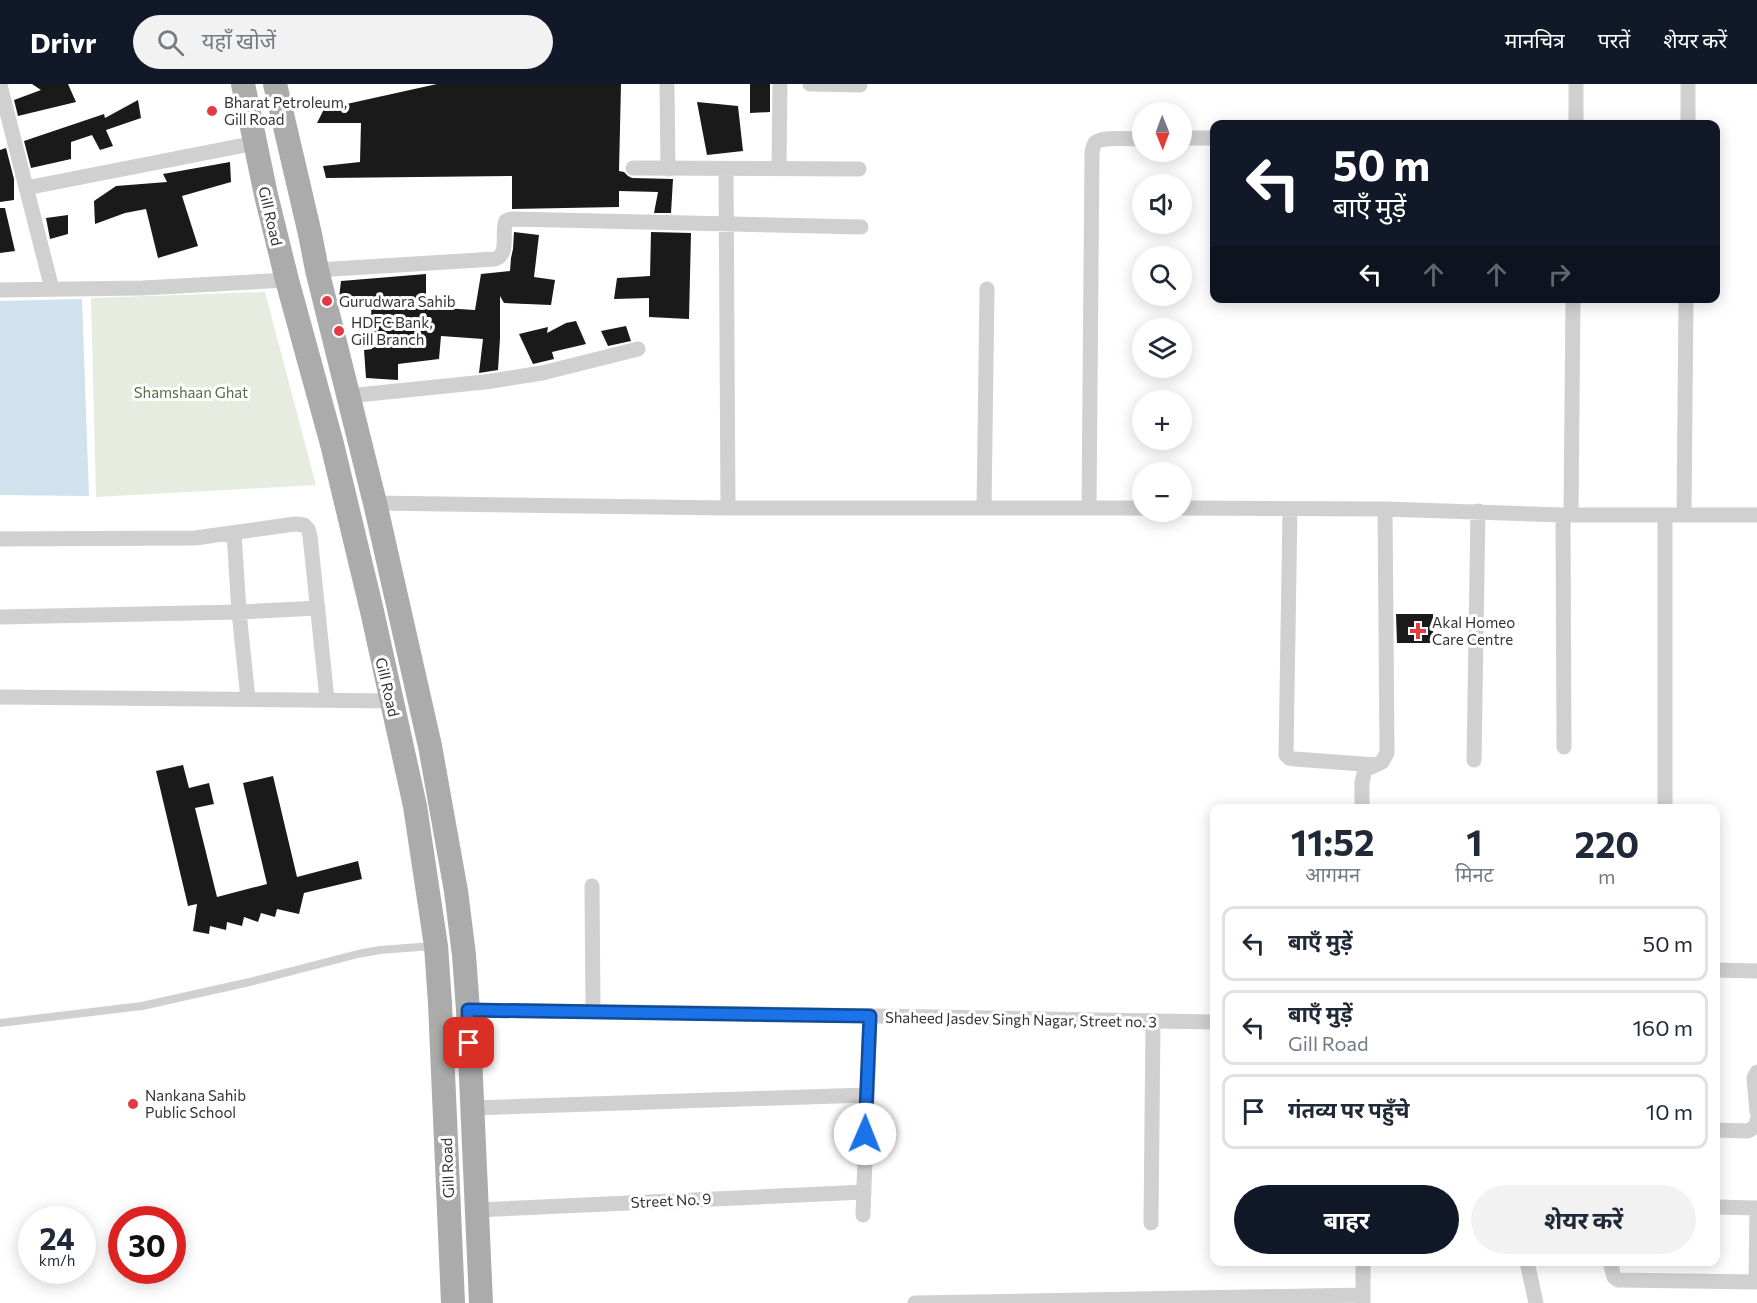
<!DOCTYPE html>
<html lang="hi">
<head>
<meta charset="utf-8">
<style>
  body { margin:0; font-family:Commissioner,"Noto Sans Devanagari",sans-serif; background:#f2f2f3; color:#1f2937; height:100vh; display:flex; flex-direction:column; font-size:22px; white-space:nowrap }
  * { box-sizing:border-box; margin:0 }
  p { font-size:20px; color:#747a83 }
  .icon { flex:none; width:33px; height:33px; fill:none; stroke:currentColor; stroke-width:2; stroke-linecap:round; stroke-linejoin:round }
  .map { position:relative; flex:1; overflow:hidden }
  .drawer { position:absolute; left:1210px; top:720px; width:510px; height:462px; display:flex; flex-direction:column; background:#fff; border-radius:12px; box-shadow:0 3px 15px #0003 }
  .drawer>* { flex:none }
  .guide { position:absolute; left:1210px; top:36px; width:510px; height:183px; border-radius:12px; box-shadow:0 3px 15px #0003; background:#111827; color:#fff; overflow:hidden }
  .needle { width:39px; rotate:179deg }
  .buttons { position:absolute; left:1132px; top:18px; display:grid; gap:12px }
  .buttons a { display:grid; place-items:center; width:60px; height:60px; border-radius:50%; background:#fff; box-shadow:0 3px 15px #0003; font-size:30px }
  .speed { position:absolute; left:18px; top:1122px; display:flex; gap:12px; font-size:30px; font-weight:700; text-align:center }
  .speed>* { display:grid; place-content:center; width:78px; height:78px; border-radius:50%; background:#fff; box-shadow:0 3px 15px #0003; line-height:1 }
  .speed small { font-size:15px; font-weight:400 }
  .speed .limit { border:9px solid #d22; background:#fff; color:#111 }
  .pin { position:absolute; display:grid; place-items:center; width:51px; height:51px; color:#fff; margin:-26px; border-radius:12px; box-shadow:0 3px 9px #0006 }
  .me { position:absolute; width:66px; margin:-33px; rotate:1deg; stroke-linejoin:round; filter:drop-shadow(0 0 4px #0008) }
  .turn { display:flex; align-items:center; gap:21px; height:126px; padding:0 24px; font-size:27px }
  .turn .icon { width:78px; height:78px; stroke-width:2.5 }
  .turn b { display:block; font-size:42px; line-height:51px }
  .lanes { display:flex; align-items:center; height:57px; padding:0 24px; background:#0003; justify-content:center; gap:30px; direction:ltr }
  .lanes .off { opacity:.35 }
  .eta { display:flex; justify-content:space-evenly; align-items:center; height:102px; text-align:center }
  .eta b { font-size:36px; font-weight:700; line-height:42px }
  .button { display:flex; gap:12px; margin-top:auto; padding:12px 24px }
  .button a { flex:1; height:69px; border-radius:36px; background:#111827; color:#fff; font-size:24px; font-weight:700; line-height:69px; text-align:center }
  .button a+a { background:#f2f2f3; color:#1f2937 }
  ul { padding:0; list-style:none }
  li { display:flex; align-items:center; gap:18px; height:75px; margin:0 12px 9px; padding:0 12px; border:3px solid #e0e1e3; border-radius:12px }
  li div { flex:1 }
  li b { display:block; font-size:22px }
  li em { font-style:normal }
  header { display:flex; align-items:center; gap:36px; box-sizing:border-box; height:84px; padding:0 30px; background:#111827; color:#fff }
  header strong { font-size:28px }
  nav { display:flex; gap:33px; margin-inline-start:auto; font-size:21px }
  .search { width:420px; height:54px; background:#f2f2f3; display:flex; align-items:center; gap:15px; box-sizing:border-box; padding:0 21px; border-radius:33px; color:#747a83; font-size:22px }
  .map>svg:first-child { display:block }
  .green { fill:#e6ecdf }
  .water { fill:#cfe2ee }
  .building { fill:#1a1a1a }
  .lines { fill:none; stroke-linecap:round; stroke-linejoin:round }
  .service { stroke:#d0d0d0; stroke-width:8 }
  .minor { stroke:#d0d0d0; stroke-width:15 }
  .primary { stroke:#ababab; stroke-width:24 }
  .route-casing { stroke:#114b97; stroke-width:15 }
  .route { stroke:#1a73e8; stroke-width:10 }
  .poi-dot { fill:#e63946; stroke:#fff; stroke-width:2 }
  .labels { text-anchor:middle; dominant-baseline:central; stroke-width:6; stroke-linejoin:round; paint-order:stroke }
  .poi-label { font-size:15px; fill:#333; stroke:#fff; text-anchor:start }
  .street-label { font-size:15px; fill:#333; stroke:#fff }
  .park-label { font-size:15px; fill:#56703f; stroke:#fff }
</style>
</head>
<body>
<header>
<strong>Drivr</strong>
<div class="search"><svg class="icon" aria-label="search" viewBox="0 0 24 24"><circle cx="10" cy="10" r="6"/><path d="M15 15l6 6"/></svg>यहाँ खोजें</div>
<nav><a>मानचित्र</a><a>परतें</a><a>शेयर करें</a></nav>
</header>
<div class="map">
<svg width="1757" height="1219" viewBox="0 0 1757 1219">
  <rect width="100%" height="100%" fill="#fff"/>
  <!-- green -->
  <path class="green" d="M265,208l51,193 -220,12 -5,-199z"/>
  <!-- water -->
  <path class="water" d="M82,215l7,197 -89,-1v-194z"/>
  <!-- building -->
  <path class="building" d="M32,0h36l8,18 -58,14 -4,-16 27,-10z
    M437,0h184l-2,87 5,1 4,4 4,2 41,1 -2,34h-17l4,-21 -39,-1v16l-107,2v-33l-186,2 -3,-12 37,-4 1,-39h-44l7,-14z
    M750,0h20v28l-20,1z
    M138,16l3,18 -35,12 7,16 -13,4 -8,-15 -21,7v17l-40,9 -7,-27 80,-27 1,4z
    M697,18l41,4 5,45 -36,4z
    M6,64l8,31v21l-14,2v-52z
    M230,78l1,20 -49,14 16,50 -40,12 -12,-49 -21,4 -30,11 -1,-23 22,-15 51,-4 -4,-8z
    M0,124h5l10,43 -15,2z
    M68,131v19l-18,5 -4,-21z
    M514,148l25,3 -5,42 21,3 -4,25 -47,-2 -4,-7v42l-2,32 -19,3 4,-34 -42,-3 -2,23 -41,5v16l-32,-2 -2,-28 8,-1 -1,-49 -32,-2 2,-17 85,-7v33l49,3 6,-36 29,-3 1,-13 2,-9z
    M651,148l40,1 -2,86 -40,-2v-19l-35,1 3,-21 33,-2z
    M576,237l10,23 -34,8 2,7 -21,5 -14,-30 29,-7 -1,6 19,-10z
    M626,242l5,15 -23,5 -7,-15z
    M1396,530h37v29h-36z
    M183,681l6,23 20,-5 5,21 -19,4 22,89 50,-13 -24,-101 30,-7 24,101 61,-16 4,18 -58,14 -5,21 -22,-5 -2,8 -14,-4 -3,9 -14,-5 -2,9 -15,-4 -1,8 -16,-4 -1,8 -16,-3 4,-27 -9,2 -32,-135z"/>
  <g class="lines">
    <!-- service -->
    <path class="service" d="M0,939l142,-17 112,-25 104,-27 22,-4 52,-4"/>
    <!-- minor -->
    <path class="minor" d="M667,0l1,85
      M810,0l50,1
      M0,1l52,204
      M1576,40v-40
      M1688,40v-40
      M1182,54h33
      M633,84l226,1
      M726,85l2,339
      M779,85l1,-85
      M26,104l229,-45
      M317,186l178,-11c15,-5 6,-26 11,-38l5,-2 350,8
      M0,206l143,-2 144,-8
      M348,312l137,-14 57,-9 96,-24
      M375,419l353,5h415
      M984,424l3,-219
      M1089,424l3,-356c1,-4 1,-6 3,-9 7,-7 38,-4 48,-4
      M1182,424l203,1 178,6h194
      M1290,425l-4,246 3,3 6,1 81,6
      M1563,431l1,232
      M1571,431l2,-217
      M1665,431v293
      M1684,431l2,-217
      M234,449l5,79 9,87
      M0,455l195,-1 100,-14 9,1 4,4 2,7 17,163
      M0,533l239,-5 79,-4
      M0,613l391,4
      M1474,676l4,-249
      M1362,724v-26l3,-12 17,-8 5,-9 -2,-244
      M592,802l1,125
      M1716,886l41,1
      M468,926l233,3 514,9
      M1757,988l-3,6 3,34
      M472,1024l394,-13
      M1716,1046l32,1 8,-5 1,-6
      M1716,1123l41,1
      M477,1126l387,-18
      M863,1131l7,-199
      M1151,1139l2,-201
      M1363,1178v41
      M1527,1178l9,41
      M1610,1178l4,15 4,3 139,2
      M1756,1198l1,-74
      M915,1219l448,-8"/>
    <!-- primary -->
    <path class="primary" d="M243,0l23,111 21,85 45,164 40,167 43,195 21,140 4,57 13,300
      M275,0l35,150 7,36 58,233 55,243 26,145 8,64 4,55 13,293"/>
  </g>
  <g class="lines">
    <defs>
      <path id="route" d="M469,959l-1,-33 402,6 -5,118"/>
    </defs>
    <!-- route casing -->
    <use href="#route" class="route-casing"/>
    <!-- route -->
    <use href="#route" class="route"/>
  </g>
  <!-- markers -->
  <g class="poi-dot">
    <circle cx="212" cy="27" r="6"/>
    <circle cx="327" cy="217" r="6"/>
    <circle cx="339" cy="247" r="6"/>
    <path d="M1415 538h6v6h6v6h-6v6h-6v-6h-6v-6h6z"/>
    <circle cx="133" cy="1020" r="6"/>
  </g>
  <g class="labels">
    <!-- poi labels -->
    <g class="poi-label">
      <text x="224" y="18">Bharat Petroleum,<tspan x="224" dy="17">Gill Road</tspan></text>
      <text x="339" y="217">Gurudwara Sahib</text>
      <text x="351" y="238">HDFC Bank,<tspan x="351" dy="17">Gill Branch</tspan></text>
      <text x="1432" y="538">Akal Homeo<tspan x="1432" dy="17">Care Centre</tspan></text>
      <text x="145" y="1011">Nankana Sahib<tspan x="145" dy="17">Public School</tspan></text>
    </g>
    <!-- street labels -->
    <g class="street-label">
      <text transform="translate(271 132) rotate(77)">Gill Road</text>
      <text transform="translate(388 603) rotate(77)">Gill Road</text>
      <text transform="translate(1021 935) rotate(1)">Shaheed Jasdev Singh Nagar, Street no. 3</text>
      <text transform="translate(447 1084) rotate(-92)">Gill Road</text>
      <text transform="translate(671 1116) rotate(-3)">Street No. 9</text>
    </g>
    <!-- park labels -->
    <g class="park-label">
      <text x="191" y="308">Shamshaan Ghat</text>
    </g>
  </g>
</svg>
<div class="buttons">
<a><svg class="needle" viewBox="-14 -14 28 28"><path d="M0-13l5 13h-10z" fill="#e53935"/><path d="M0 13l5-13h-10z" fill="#747a83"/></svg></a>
<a><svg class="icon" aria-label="sound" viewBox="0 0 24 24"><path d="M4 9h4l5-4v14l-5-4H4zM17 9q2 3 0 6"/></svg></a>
<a><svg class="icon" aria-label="search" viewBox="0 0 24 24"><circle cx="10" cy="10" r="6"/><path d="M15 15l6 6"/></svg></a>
<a><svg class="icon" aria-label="layers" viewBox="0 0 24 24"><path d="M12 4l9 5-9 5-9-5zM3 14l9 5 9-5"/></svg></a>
<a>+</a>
<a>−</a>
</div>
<div class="speed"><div>24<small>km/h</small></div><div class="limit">30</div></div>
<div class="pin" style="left:469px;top:959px;background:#d93025"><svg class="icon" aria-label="arrive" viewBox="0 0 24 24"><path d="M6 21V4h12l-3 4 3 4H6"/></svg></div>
<svg class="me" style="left:865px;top:1050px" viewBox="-20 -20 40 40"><circle r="19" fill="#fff"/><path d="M0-13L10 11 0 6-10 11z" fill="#1a73e8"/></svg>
<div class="guide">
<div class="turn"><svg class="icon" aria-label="left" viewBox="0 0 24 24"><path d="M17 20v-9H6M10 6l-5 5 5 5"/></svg><div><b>50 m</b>बाएँ मुड़ें</div></div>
<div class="lanes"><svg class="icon" aria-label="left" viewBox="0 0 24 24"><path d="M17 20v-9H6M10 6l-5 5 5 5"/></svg><svg class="icon off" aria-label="ahead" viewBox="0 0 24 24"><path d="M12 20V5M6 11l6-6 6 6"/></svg><svg class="icon off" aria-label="ahead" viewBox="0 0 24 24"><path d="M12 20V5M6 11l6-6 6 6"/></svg><svg class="icon off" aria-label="right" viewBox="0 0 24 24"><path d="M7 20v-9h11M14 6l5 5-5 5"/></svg></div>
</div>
<section class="drawer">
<div class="eta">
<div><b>11:52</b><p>आगमन</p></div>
<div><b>1</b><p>मिनट</p></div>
<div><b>220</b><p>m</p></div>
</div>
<ul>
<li><svg class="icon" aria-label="left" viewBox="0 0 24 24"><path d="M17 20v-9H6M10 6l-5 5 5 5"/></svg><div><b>बाएँ मुड़ें</b></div><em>50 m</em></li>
<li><svg class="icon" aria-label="left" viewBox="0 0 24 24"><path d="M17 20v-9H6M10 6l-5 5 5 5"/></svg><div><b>बाएँ मुड़ें</b><p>Gill Road</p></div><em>160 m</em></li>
<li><svg class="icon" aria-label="arrive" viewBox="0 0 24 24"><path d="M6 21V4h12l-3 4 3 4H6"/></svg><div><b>गंतव्य पर पहुँचे</b></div><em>10 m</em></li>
</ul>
<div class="button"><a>बाहर</a><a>शेयर करें</a></div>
</section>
</div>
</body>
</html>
